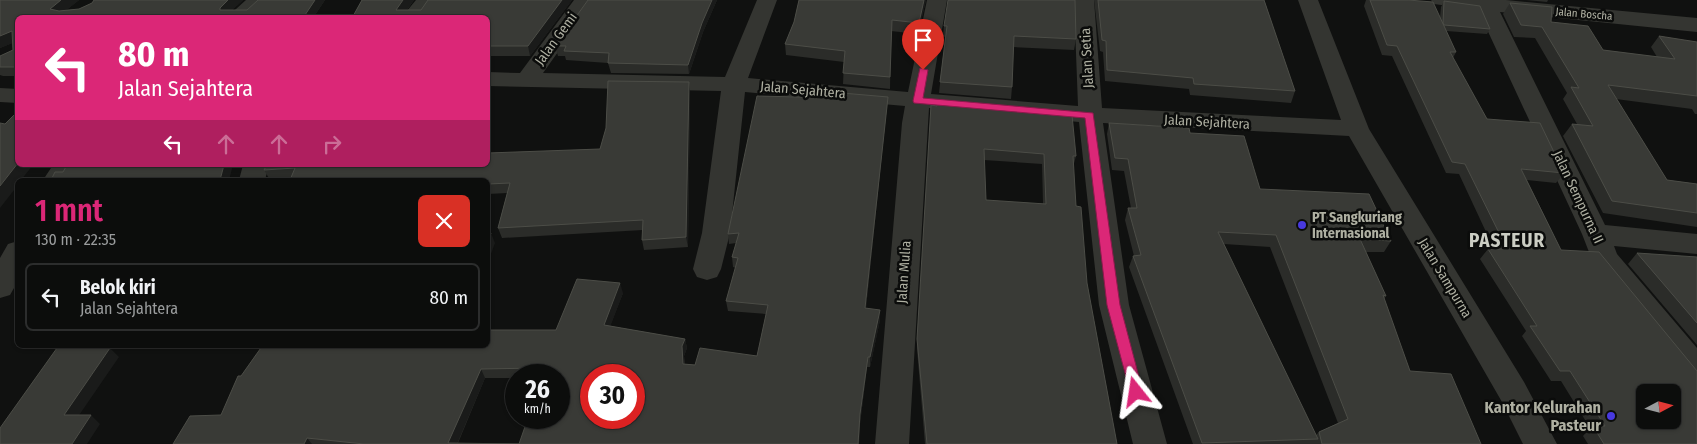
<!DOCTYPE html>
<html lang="id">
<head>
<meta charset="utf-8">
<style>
  body { margin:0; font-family:"Fira Sans Condensed",sans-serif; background:#151615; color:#f1f3f6; height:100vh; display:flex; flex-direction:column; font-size:19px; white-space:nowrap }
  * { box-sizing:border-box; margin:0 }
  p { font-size:16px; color:#9a9c9d }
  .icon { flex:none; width:28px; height:28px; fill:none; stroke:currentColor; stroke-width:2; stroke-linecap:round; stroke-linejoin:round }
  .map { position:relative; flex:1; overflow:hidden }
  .sheet { position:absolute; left:15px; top:178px; width:475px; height:170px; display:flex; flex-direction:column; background:#0c0d0c; border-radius:8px; box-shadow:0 1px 4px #0004,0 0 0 1px #2c2d2d }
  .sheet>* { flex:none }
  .guide { position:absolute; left:15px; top:15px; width:475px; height:152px; border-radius:8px; box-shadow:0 1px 4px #0004,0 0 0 1px #2c2d2d; background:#db2777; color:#fff; overflow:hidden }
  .needle { width:32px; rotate:83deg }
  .controls { position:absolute; left:1636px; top:384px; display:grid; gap:10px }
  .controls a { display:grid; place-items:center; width:45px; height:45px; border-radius:8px; background:#0c0d0c; box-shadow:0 1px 4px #0004,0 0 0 1px #2c2d2d; font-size:25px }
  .speed { position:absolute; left:505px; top:364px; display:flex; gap:10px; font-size:25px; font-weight:700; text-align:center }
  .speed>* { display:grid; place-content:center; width:65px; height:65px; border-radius:50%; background:#0c0d0c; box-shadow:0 1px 4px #0004,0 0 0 1px #2c2d2d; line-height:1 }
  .speed small { font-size:12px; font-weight:400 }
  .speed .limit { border:8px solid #d22; background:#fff; color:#111 }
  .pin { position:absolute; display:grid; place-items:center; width:42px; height:42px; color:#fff; margin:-51px -21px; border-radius:50% 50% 50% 0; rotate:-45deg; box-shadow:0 0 5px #0007 }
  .pin .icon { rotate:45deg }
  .me { position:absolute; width:55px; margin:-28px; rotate:345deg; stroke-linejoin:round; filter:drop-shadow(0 0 4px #0008) }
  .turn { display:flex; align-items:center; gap:18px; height:105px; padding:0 20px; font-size:22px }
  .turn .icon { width:65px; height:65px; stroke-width:2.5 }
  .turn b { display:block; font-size:35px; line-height:42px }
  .lanes { display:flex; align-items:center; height:48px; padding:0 20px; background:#0003; justify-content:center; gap:25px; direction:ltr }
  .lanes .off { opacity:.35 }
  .round { display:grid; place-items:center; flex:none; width:52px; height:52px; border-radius:8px; background:#151615 }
  .summary { display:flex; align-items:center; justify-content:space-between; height:85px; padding:0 20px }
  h1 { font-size:30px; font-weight:600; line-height:38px; color:#db2777 }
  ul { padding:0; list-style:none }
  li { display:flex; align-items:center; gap:15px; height:68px; margin:0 10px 8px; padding:0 10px; border:2px solid #2c2d2d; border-radius:8px }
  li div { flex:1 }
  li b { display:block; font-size:19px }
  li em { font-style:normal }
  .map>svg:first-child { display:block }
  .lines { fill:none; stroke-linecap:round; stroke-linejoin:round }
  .minor { fill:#343531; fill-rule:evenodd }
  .wall { fill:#2b2c29; fill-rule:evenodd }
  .shaded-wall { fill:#1a1b1a }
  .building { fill:#393a36; stroke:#4c4d47; fill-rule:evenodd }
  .route { fill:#db2777; stroke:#8e194d }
  .poi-dot { fill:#4839df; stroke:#0b0c0b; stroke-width:2 }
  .labels { text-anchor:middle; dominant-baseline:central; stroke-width:5; stroke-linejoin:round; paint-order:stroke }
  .far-street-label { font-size:11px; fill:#afb0a2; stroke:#0b0c0b }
  .street-label { font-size:14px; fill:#afb0a2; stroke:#0b0c0b }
  .poi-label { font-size:14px; font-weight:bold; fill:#afb0a2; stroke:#0b0c0b; text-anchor:start }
  .near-poi-label { font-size:16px; font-weight:bold; fill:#afb0a2; stroke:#0b0c0b; text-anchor:end }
  .district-label { font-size:19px; font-weight:bold; letter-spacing:1px; fill:#cbcdc3; stroke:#0b0c0b }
</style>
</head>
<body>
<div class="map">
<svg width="1697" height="444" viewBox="0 0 1697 444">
  <rect width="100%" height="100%" fill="#101110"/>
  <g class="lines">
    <!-- minor -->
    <path class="minor" d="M246,0h23l-19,18h-24z
      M416,0h21l-14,18h-22z
      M574,0h21l-52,73 182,4 32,-77h20l-29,78 160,14 19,-92h20l-16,94 147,12 -4,-106h20l8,108 239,12 -43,-120h20l51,129 155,253 33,62h-34l-21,-42 -153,-266 -246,-13 26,182 38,139h-34l-34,-139 -20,-183 -150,-14 -20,336h-34l27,-321 3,-17 -160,-14 -15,141 -9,36 -4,8 -10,3 -10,-3 -4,-8 9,-36 19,-142 -233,-5v-14l32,1z
      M1431,0h75l191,18v14l-197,-20 105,213 92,9v20l-83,-8 3,8 80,94v35l-11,-4 -92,-114 -12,-31 -104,-224 -44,-6z
      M0,88l18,1v14l-18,-1z
      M53,165h26l-10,15h-26z
      M243,165h26l-4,15h-26z
      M18,241v40l-8,14 -10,3v-40l8,-14z"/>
  </g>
  <!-- wall -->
  <path class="wall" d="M0,0h79l-13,10 13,-1 13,-6 2,-3h149l-11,10h15l11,-10h67l-12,18h-295v58h-15l-3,-1v-19l13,-6 -1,-7 -12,5z
    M362,0h52l-7,10h14l151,-10 -42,56h-42v-38h-136z
    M588,0h129l-14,32 -14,42 -78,-1 -3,-10 -42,-3 -1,-4h-7l-3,-10z
    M799,0h127l-8,34 -27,-3 -1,58 -47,-5 1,-22 -58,-7 -1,-11 9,-22z
    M1094,0h170l31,91 -4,12 -101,-8 -1,-6 -84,-8 -2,-29 -3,-1z
    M1366,0h42l32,18 1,-11 3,-6 46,28 -3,5 -41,-3 10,21 -3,6 34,61 77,54 -8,10 -29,-3 34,70 136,194h-109l-5,-8 7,-8 -29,-47h-10l-29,-45 4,-5 -46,-72 8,-10h6l-35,-75 -13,-1 -54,-117 -10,-1 -18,-49z
    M1526,0h22l-1,2z
    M1510,3l41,19 52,28 54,7 -6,-10 8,-11 38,6v72h-2l-3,-5 -76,-10 51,81 30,4v43l-94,-14 -40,-77 9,-12h5l-14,-25 4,-6 -32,-55 -21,-1 -11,-23z
    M944,26l132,13 -2,11 -61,-3 -1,40 -1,12 -72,-6 6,-56 -2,-1z
    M690,92l-2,155 -44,3 -2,-10 1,-10 -141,8 -4,-10 9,-35 -19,1v-14l-198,-1 -20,1 -6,-10 336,-21z
    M888,97l-1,9 -21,202 14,12 -10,47h-3l-7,57 -1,20h-686l48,-29 335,-85 67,-37 -13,33 75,13 2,9 -3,8 1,8 10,1 62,-9 9,-42 -38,-3 -2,-10 10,-33 -3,-1 -1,-10 4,-14 -7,1 -1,-10 114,-136zM516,375h43l-40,69 -61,-1 27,-65h31z
    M931,105l81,6 64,45 -3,11 3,39 11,77 30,161h-192l-8,-95zM984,160l58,4 1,40 -57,-4z
    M1109,123l81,10 70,56 131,52 -7,11h-18l20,44 -2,3 26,72 71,73h-288l-64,-177 4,-11h1l-9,-36 3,-12h3l-7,-37 -12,-1 -5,-36zM1224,244l46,3 68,176 -19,9 -3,3z
    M1637,253l60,4v88l-69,-81z"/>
  <!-- shaded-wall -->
  <path class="shaded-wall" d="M61,0h18l-22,18 -7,-9z
    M228,0h15l-18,17 -5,-7v-2z
    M315,0h10l-12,18h-10z
    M403,0h11l-13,18 -5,-8z
    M562,0h10l-42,56 -2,-10z
    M712,0h5l-14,32 -14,42 -1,-9 14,-42z
    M924,0h2l-8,34 1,-11z
    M12,31l6,10 -18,7v-12z
    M689,82l1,10 -2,155 -2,-10z
    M888,97l-1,9 -22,212v-10z
    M18,163v2h15l-12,15h-3v5l-18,23v-22z
    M224,165h9l-4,15h-9z
    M491,233l4,10 -7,19v-20z
    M620,283l3,10 -16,42 -3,-10z
    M880,310v10l-10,47v-10z
    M685,339l2,9 -3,8 1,18 -2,-10 -1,-18z
    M110,348l9,9 -46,67 -9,-9z
    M868,357l-1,10 -7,57v-10z
    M481,369l4,9 -28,66 -9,-1z
    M91,415l9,9 -13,20h-15z
    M307,438l5,6h-8z"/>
  <!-- building -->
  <path class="building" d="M0,0h61l-11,9 9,2 20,-2 13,-6 2,-3h134l-8,8v2h27l11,-10h57l-12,18h-285v49h-18v-11l13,-6 -1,-19 -12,5z
    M362,0h41l-7,10h25l7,-10h134l-34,46h-40v-28h-136z
    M588,0h124l-10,23 -14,42 -80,-2 1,-10 -45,-2 2,-5h-11z
    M799,0h125l-5,23 -27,-3 -2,57 -47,-4 2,-22 -60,-7 9,-22z
    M948,0h127l1,39 -62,-3 -2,51 -72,-5 7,-56h-3z
    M1098,0h166l31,91 -101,-7 -1,-6 -86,-8 -1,-29 -4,-1z
    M1370,0h38l25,2 23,50h-6l37,67 53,4 24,50 -43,-4 40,81 38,2 98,119v73h-93l-11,-18h12l-35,-55h-10l-30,-45h7l-49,-77h19l-42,-85 -13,-2 -55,-116 -10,-1zM1645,392h27v28h-27z
    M1444,1l36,5 10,23 -46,-4 -1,-2z
    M1510,3l42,4 -1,15 37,4 15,24 72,9 -16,-23 38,6v54l-89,-11 59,95 30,4v29l-85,-12 -40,-77 21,2 -22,-39 8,1 -37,-61 -21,-2z
    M608,81l81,1 -3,155 -44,3 1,-20 -145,8 12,-45 -22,1v-4h-198l5,-12 -31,2 3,-5h221v-12l112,-4 6,-21z
    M842,93l46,4 -23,211 15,2 -10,47h-2l-8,57 -2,30h-494l-57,-6 -3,6h-131l17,-28 31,-1 17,-39h3l22,-31h225v-15h68l21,-51 43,4 -16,42 81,14 -3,7 1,18 12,1 5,-17 57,8 11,-51 -42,-4 12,-43 -6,-1 7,-24 -11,1 29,-138 85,2zM539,368l-3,7h23v43h-31l-9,26 -71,-1 33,-74zM591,375h43v43h-43z
    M938,100l74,7v4l60,4 4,41h-3l3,50 5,1 6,76 30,161h-190l-10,-105 14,-234 6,1zM984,149l60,5 2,50 -60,-4z
    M18,111v52l-18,23v-63l5,1z
    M1109,123l80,5 1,5 54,3 16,53 109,5 22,47 -31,-2 26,57 -3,-1 27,76 41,3 30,70h-159l-3,-12 29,-13 -72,-184 -58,-3 100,207 -116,4 -69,-187 8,-1 -13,-47h9l-9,-49 -13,-1z
    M67,165h157l-4,15h-169l4,-8h8z
    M488,233h3l-3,9z
    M1637,253l60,4v66z
    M57,348h53l-46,67h27l-19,29h-72v-16z"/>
  <!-- route -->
  <path class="route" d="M920,68l8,2 -5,28 170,15 27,192 23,87 -2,4h-9l-2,-4 -23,-87 -22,-187 -171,-15 -1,-2z"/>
  <!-- markers -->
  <g class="poi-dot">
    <circle cx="1302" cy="225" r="5"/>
    <circle cx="1611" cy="416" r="5"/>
  </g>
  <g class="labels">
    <!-- far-street labels -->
    <g class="far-street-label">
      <text transform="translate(1584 14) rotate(5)">Jalan Boscha</text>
    </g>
    <!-- street labels -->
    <g class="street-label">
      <text transform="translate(556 39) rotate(-54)">Jalan Gemi</text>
      <text transform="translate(1087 58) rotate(-93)">Jalan Setia</text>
      <text transform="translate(803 90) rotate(5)">Jalan Sejahtera</text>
      <text transform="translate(1207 122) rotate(3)">Jalan Sejahtera</text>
      <text transform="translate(1578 197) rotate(65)">Jalan Sempurna II</text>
      <text transform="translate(904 272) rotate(-86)">Jalan Mulia</text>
      <text transform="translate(1445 278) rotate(59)">Jalan Sampurna</text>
    </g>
    <!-- poi labels -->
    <g class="poi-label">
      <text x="1312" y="217">PT Sangkuriang<tspan x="1312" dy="16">Internasional</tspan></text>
    </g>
    <!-- near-poi labels -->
    <g class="near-poi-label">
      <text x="1601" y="407">Kantor Kelurahan<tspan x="1601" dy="18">Pasteur</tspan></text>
    </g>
    <!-- district labels -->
    <g class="district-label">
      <text x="1507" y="240">PASTEUR</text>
    </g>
  </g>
</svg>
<div class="controls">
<a><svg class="needle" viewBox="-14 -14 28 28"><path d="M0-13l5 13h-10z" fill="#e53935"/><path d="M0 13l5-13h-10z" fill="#9a9c9d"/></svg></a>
</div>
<div class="speed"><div>26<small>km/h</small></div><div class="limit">30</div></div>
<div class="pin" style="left:923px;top:70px;background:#d93025"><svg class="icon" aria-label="arrive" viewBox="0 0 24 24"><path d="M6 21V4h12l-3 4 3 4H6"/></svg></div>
<svg class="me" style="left:1136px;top:392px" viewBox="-20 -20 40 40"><path d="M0-17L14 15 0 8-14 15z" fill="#db2777" stroke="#fff" stroke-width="4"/></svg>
<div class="guide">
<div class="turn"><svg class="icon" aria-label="left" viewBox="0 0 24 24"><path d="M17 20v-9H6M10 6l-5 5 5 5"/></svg><div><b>80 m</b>Jalan Sejahtera</div></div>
<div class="lanes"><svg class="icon" aria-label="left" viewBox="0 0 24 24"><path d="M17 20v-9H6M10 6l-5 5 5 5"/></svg><svg class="icon off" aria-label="ahead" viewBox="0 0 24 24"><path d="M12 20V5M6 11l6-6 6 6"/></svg><svg class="icon off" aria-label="ahead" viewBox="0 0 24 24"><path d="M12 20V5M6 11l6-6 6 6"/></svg><svg class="icon off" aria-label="right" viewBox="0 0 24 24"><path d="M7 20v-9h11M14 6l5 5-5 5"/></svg></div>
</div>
<section class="sheet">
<div class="summary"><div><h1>1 mnt</h1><p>130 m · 22:35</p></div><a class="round" style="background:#d93025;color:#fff"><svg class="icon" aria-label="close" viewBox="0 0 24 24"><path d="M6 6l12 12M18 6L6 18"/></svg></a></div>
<ul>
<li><svg class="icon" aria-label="left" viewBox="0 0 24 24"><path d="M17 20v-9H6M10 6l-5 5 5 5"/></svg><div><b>Belok kiri</b><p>Jalan Sejahtera</p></div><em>80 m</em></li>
</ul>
</section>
</div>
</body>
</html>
